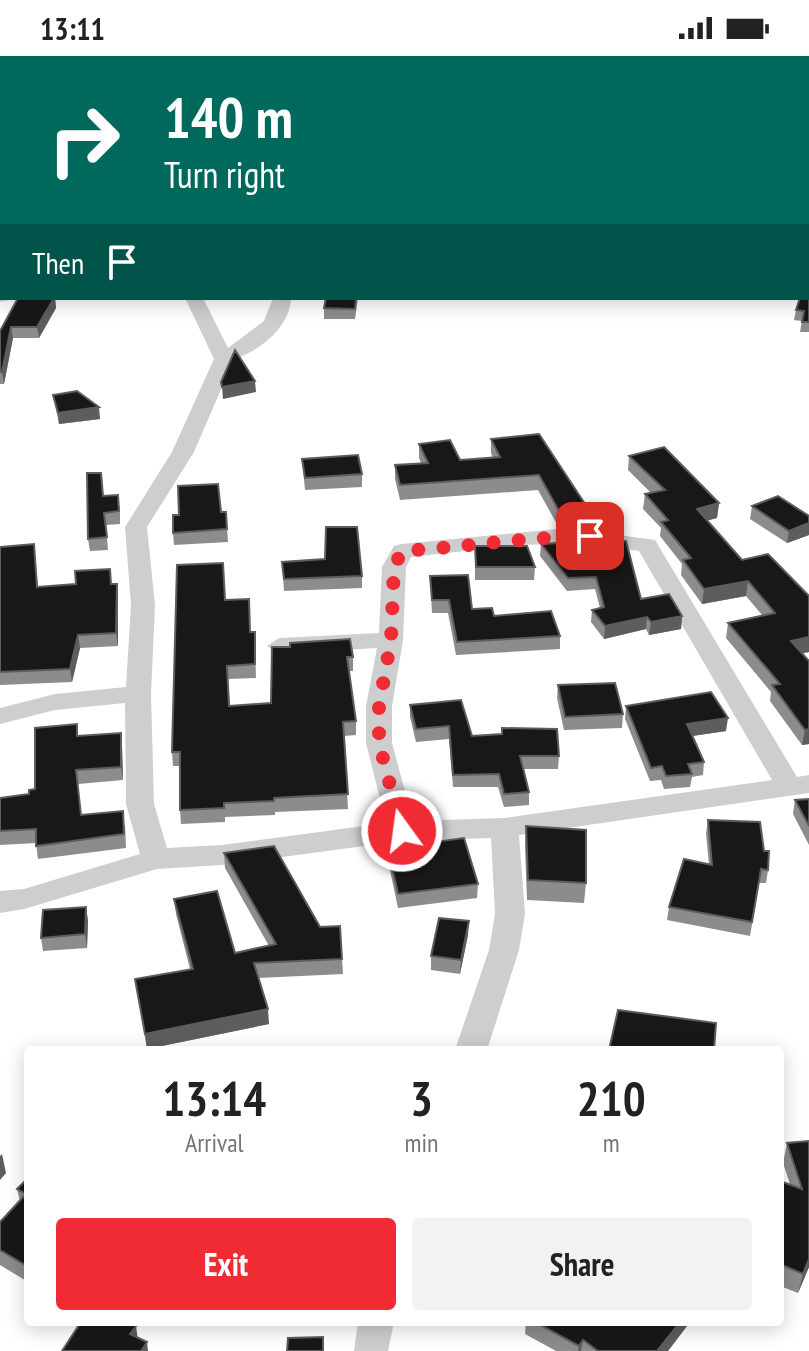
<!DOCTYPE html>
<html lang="en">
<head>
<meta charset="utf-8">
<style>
  body { margin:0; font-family:"PT Sans Narrow",sans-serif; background:#f2f2f2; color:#222; height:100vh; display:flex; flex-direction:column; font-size:30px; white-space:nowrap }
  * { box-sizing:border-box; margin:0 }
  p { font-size:26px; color:#767676 }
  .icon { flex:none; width:44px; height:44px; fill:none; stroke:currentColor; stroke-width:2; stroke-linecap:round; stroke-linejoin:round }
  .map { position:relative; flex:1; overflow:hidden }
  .sheet { position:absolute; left:24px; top:990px; width:760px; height:280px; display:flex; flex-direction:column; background:#fff; border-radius:8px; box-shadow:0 4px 20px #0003 }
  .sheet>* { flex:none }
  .banner { position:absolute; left:0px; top:0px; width:810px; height:244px; box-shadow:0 4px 20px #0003; background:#00695c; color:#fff; overflow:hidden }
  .pin { position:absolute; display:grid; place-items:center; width:68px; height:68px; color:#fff; margin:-34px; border-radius:16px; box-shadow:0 4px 12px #0006 }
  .me { position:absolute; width:88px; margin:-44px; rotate:346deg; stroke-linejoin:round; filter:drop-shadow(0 0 6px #0008) }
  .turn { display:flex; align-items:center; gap:28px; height:168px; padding:0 32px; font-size:36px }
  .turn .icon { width:104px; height:104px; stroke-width:2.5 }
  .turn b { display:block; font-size:56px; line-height:68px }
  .then { display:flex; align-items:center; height:76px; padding:0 32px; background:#0003; gap:16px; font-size:30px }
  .eta { display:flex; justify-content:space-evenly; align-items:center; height:136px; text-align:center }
  .eta b { font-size:48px; font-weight:800; line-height:56px }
  .primary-button { display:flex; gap:16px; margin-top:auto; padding:16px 32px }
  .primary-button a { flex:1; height:92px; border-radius:8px; background:#f02b34; color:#fff; font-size:32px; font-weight:800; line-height:92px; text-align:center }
  .primary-button a+a { background:#f2f2f2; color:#222 }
  .status { display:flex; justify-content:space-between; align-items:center; height:56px; padding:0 40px; background:#fff; direction:ltr }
  .status svg { height:22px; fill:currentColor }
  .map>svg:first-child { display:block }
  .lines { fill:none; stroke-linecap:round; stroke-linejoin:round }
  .street { fill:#cecece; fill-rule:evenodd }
  .wall { fill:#8c8c8c }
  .shaded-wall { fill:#5d5d5d }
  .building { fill:#181818; stroke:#5d5d5d; stroke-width:2 }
  .route { stroke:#f02b34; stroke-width:14; stroke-dasharray:0 25.2 }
</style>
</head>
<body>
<div class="status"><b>13:11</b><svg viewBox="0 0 49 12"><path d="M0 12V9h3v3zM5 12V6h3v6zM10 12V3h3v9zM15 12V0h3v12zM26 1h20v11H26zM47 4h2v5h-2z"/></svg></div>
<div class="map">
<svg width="809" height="1295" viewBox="0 0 809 1295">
  <rect width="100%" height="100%" fill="#fff"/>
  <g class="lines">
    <!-- street -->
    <path class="street" d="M0,2h2v10h-2z
      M809,10v9h-1v-9z
      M0,33h2v10h-2z
      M2,86v12l-2,1v-12z
      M0,115h2l-2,13z
      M808,202h1v10h-1z
      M0,234l2,8 7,2 -9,2z
      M185,242h18l25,50 36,-27 9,-23h18c-1,29 -31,53 -57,61l-40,93 -47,75 8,78 -4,89 3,110 13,44 55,-3 164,-22 -20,-80v-37l11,-58 -98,6 -12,-8 12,-8 100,-5 3,-66 12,-21 8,-2 165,-16 88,12 142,237 12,-2v18l-290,42 6,79 -6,36 -32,100h-32l34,-100 6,-36 -4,-76 -89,3 -180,24 -65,4 -133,40 -24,4v-22l24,-2 116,-35 -14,-50 -1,-101 -70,7 -55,14v-16l55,-14 71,-7 5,-82 -6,-78 47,-75 42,-93zM591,487l48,8 133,229 -268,38 -91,3 -21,-78v-37l11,-66 3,-73 5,-10 109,-12z
      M358,1266h36l-6,29h-34z"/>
  </g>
  <!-- wall -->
  <path class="wall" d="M809,211v65h-9l2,-11 -8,-1 2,-10z
    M55,242l1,10 -17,30h-26l-9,46h-4v-53z
    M358,242l-3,21h-31v-11z
    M53,339l47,24 -41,5z
    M491,383l100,74 -2,15 -31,-2 -20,-36 -138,10 -5,-21v-14l26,-2 -2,-5v-14l41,16 33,-2 -2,-5z
    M629,400l90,47 -2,15 -10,2 35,40 67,36v56l-7,1 7,8v83l-7,1 -32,-44 1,-9 -45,-54 2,-15 34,-8 -16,-19 -44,8 -21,-29 1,-11 -22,-28 1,-8 -18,-19 2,-15 6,-1 -23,-23z
    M302,403l60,15v13l-57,3z
    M103,440l17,11v17l-14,1 2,25 -18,1 -2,-12z
    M752,450l57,10v19l-22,8 -37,-24z
    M221,456h5l2,30 -54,3 -1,-12z
    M570,477l71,66 41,17 -1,13 -32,6 -3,-6 -42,10 -13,-17 1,-12 8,-2 -5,-19 -28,2 -27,-35 1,-12 28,-1z
    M34,488l4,43 79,-3 1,12v50l-38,2 -8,34 -72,3v-138z
    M475,490l60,21 -1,13h-59z
    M325,503l37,17v12l-78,3 -2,-29z
    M430,520l42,33 88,27v13l-104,6 -8,-42h-16z
    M225,544l26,32h4v13l1,33 -28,1 2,27 41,-3 1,-56 81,10v14h-4l7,50v14l-12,1 4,73 -73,3v3l-50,2v5l-44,2 -1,-14v-44h-7l-1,-14z
    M558,629l65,29 -1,14 -58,2 -7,-32z
    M410,649l62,31 87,20 -1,13h-34l5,23v13l-25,2 -6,-20h-45l-4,-48 -33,3 -6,-25z
    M626,650l100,25 -33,5 11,26 -1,13 -11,2 -2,10 -26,2 -3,-9 -11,1 -25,-62z
    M79,680l43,10 1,34 -45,4 3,31 44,10 1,23 -88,11 -2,-16 -36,2v-47l29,-4z
    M809,743v46l-16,-31 2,-14z
    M708,764l56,31 4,19 -2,13h-7l-9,53 -83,-16 2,-13 40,-42 -3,-32z
    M526,770l60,57 -2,20 -57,-3 -2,-54z
    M388,792l90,36 -1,14 -79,10 -10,-47z
    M224,797l96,74 20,-1 3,48 -85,4 11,46 -122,25 -12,-70 55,-10 -14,-55 -2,-15 61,54 34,-7 -44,-78z
    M86,851l2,14 -1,27 -44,3 -2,-13z
    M468,879l-8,39 -29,-4v-14z
    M809,1085v126l-11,26 -18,-7v-105l10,3 -7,-21 4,-20z
    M28,1122v104l-28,-17v-43l20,-21 -3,-12z
    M526,1266h164l-22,29h-112l-31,-17z"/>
  <!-- shaded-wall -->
  <path class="shaded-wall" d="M2,198v14l-2,5v-14z
    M55,242l1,10 -17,30 -2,-11z
    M11,271l2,11 -9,46 -2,-12z
    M255,325l1,11 -33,7 -1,-12z
    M99,351l1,12 -41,5 -1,-11z
    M719,447l-2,15 -22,6 2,-15z
    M809,467v12l-22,8 2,-12z
    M748,525l-2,15 -44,8 2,-15z
    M117,528l1,12v50l-2,-13z
    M682,560l-1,13 -32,6 2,-13z
    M647,561l-1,12 -42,10 1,-13z
    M78,579l2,13 -8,34 -2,-13z
    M809,581v15l-21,4 3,-15z
    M728,662l-2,13 -41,6 2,-13z
    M809,673v15l-7,1 3,-15z
    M121,677l1,13 1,34 -2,-13z
    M86,851l2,14 -1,27 -2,-14z
    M469,865l-1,14 -8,39 1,-14z
    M268,953l1,15 -122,25 -2,-15z
    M2,1098l4,19 -6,7v-24z
    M809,1203v8l-11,26 5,-19z
    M680,1266h10l-22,29h-11z
    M136,1270l2,14 -8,-6z
    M583,1284l-2,11h-3l1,-5z
    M147,1286l1,9h-7z"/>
  <!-- building -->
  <path class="building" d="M19,0h630l8,2h-637z
    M746,0h58l-5,2h-46z
    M808,122h1v54h-1z
    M2,137v61l-2,5v-64z
    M809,211v55h-7l2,-11 -8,-1 4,-12h8z
    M18,242h36l-17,29h-26l-9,45h-2v-41z
    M326,242h30l-1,11 -31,-1z
    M235,294l20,31 -33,6 -1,-5z
    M77,335l22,16 -41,6 -5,-18z
    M539,378l52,79 -32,-2 -20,-36 -139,10 -5,-20 33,-2 -9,-19 31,-4 10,20 40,-3 -9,-18z
    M664,391l55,56 -22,6 45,51 26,-6 41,42v41l-18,4 18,20v68l-4,1 -33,-45 8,-1 -52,-61 47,-10 -27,-32 -44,8 -21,-29 8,-2 -30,-36 7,-2 -23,-26 20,-4 -36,-34z
    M358,399l4,19 -57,4 -3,-19z
    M87,417h14l2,23 15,-1 1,16 -15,2 3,24 -19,2z
    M218,428l3,28h5l1,17 -54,4v-18h6l-1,-29z
    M778,440l31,20v7l-20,8 -37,-25z
    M326,471h31l5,49 -78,3 -2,-17 43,-3z
    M570,477l33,4 2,4h21l15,58 28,-5 13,22 -31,6 -4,-5 -42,9 -13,-16 12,-3 -8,-30 -28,1 -27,-34 34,-2z
    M34,488l3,43 39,-3 -1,-13 35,-2 1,15h6l-1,49 -38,2 -8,34 -70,3v-125z
    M475,490h52l8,21h-59z
    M223,507l2,37 24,-1 1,33h5v32l-28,2 2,40 42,-3 1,-56h18v-4l60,-4 3,18h-6l9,64 -13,1 5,72 -74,4v3l-50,2v5l-44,2v-58h-8l5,-187z
    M468,519l4,34 20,-1 2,8 57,-5 9,25 -103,6 -8,-42h-17l-2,-24z
    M615,627l8,31 -58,3 -7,-32z
    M711,636l17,26 -41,6 17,38 -16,2 4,10 -26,2 -4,-10 -11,2 -25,-62z
    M461,644l11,36 30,-2v-6l55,1 2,27h-39l9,36 -25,2 -5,-20 -46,1 -4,-49 -33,3 -6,-24z
    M77,668v12l44,-3v34l-45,3 5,45 42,-4 1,23 -88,12v-17l-36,2v-33l29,-4v-4l6,-1v-61z
    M809,743v27l-14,-26z
    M708,764l52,2 4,29h5l-1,19 -7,-1 -9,53 -83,-15 15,-48 28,6z
    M526,770l60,4v53l-58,-3z
    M464,782l14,46 -80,10 -10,-46z
    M274,790l46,81 20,-1 2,33 -88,4 14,46 -123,25 -10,-55 58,-10 -19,-70 43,-8 18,62 41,-9 -52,-91z
    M86,851l-1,27 -44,4 2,-28z
    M439,862l30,3 -8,39 -30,-4z
    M618,954l98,13 -2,27h-105z
    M809,1085v118l-6,15 -23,-10v-83l22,8 -15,-46z
    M28,1122v87l-1,1 -27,-16v-28l26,-28 -9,-5z
    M81,1266h48l7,4 -6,8 17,8 -6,9h-79z
    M535,1266h145l-23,29h-59l-15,-11 -4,6z
    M323,1281v14h-36l1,-13z"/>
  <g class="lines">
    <!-- route -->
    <path class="route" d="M402,775l-23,-88v-37l12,-66 3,-73 8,-16c63,-4 125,-14 188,-15"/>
  </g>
</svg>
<div class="pin" style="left:590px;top:480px;background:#d93025"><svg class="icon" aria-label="arrive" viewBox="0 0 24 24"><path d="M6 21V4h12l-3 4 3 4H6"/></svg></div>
<svg class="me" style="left:402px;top:775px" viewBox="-20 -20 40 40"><circle r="17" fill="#f02b34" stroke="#fff" stroke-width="3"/><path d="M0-11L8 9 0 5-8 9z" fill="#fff"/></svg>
<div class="banner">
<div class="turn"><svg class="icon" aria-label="right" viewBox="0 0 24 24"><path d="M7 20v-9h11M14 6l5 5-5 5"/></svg><div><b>140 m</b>Turn right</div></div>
<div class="then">Then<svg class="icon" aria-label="arrive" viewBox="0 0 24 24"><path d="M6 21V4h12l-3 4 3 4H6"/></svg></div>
</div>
<section class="sheet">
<div class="eta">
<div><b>13:14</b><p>Arrival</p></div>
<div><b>3</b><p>min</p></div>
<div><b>210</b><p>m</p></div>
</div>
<div class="primary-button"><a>Exit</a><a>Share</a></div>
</section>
</div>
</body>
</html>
